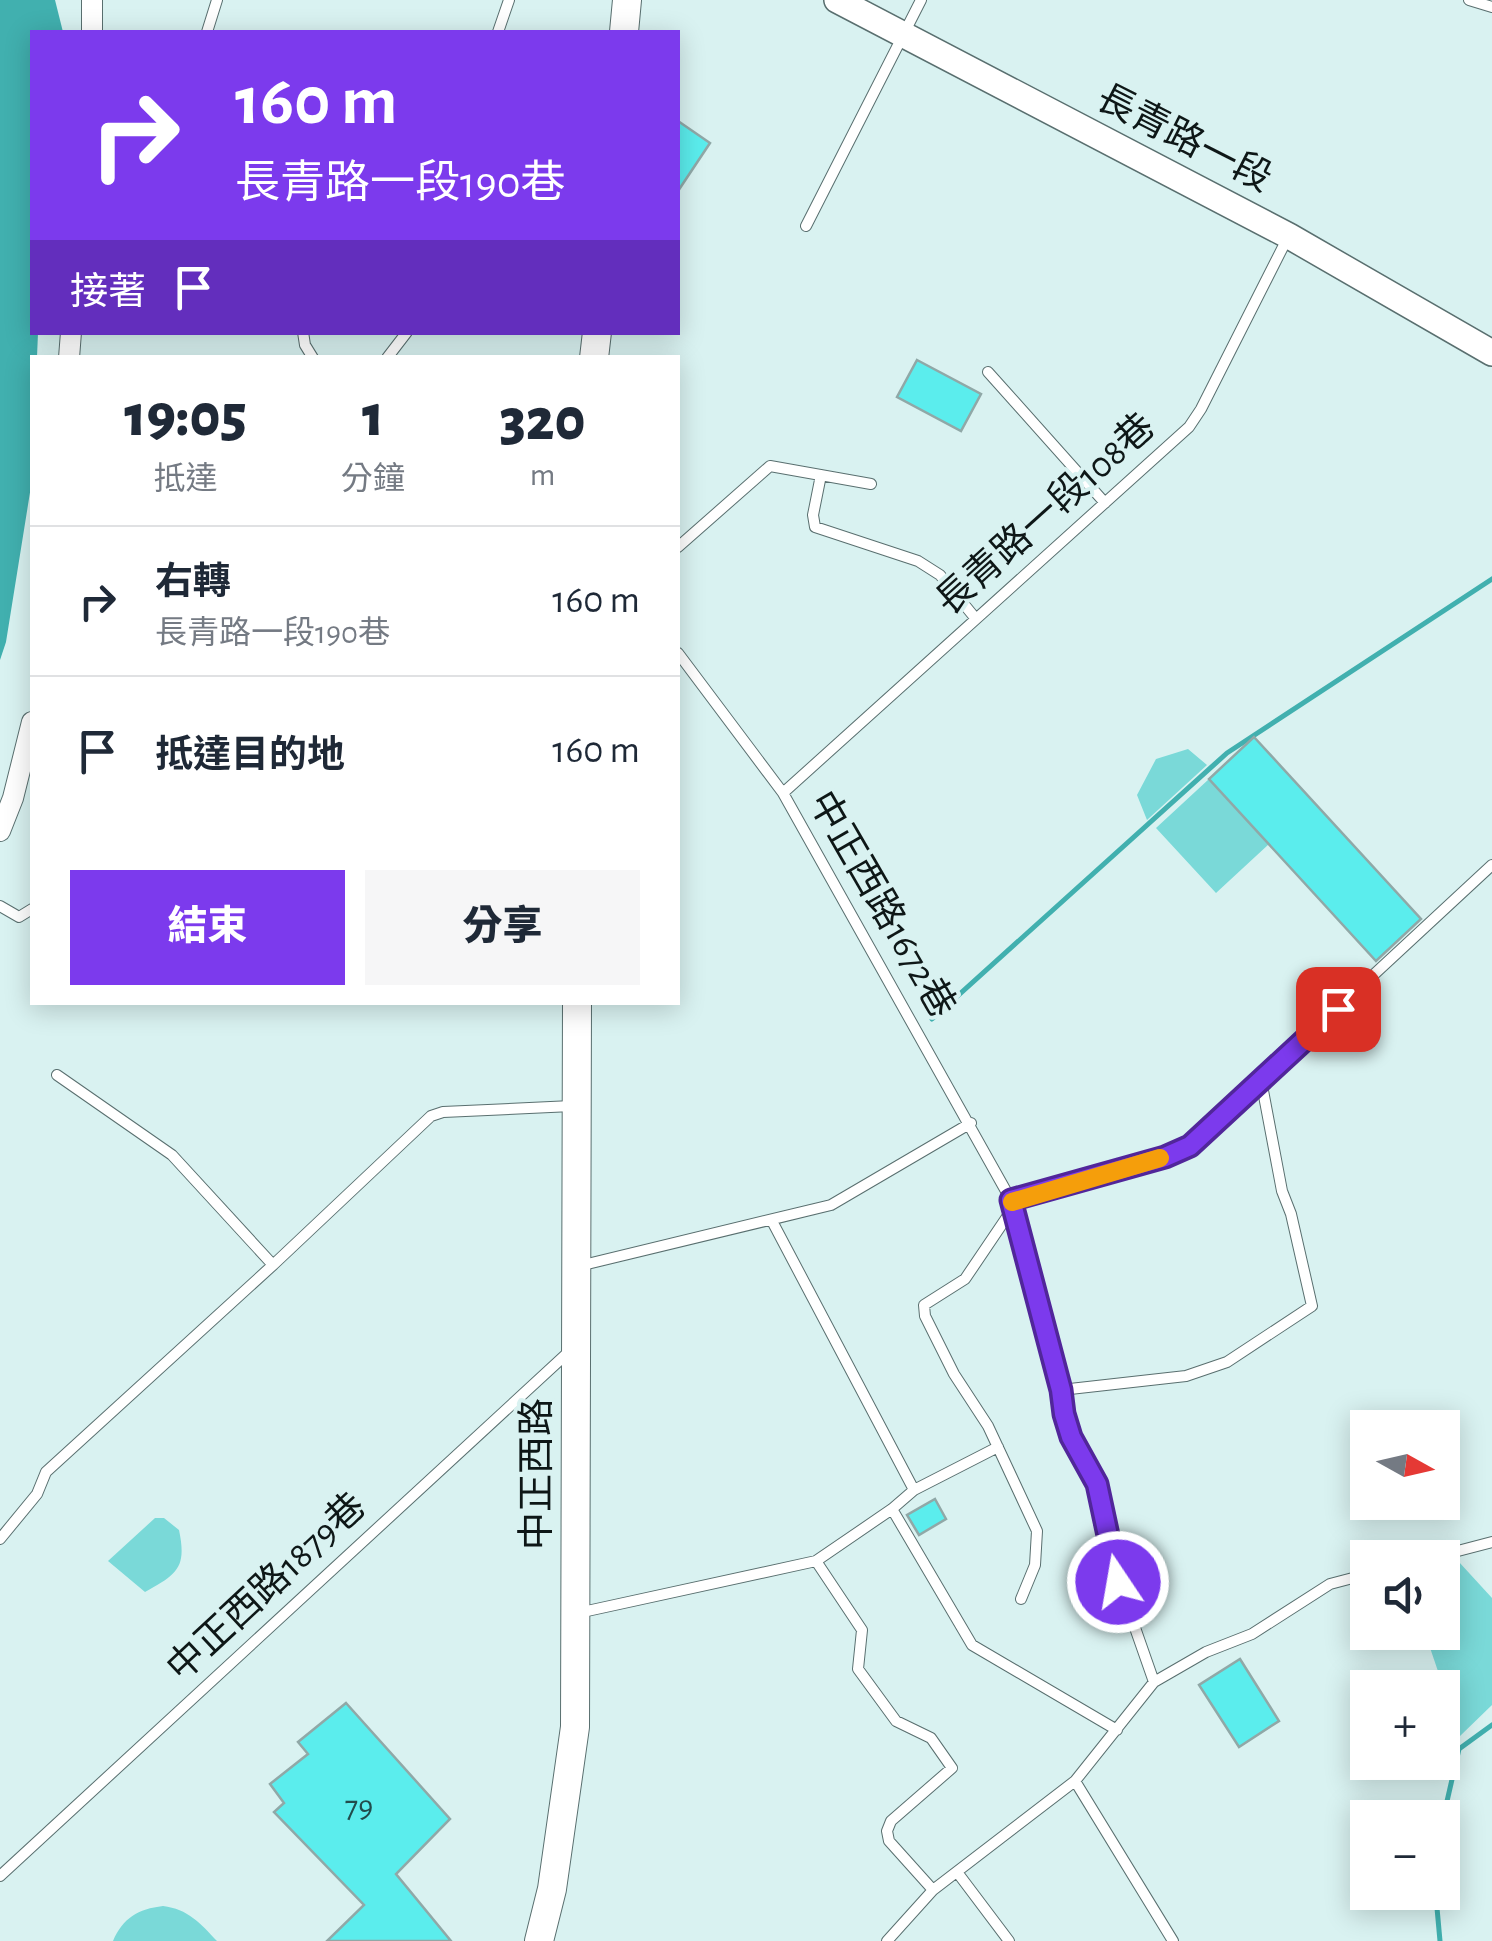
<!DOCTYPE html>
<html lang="zh-TW">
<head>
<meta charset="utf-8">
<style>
  body { margin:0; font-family:"Alegreya Sans","Noto Sans TC",sans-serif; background:#f6f6f7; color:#1f2937; height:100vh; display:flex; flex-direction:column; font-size:38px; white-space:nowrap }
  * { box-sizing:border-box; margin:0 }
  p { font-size:32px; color:#747a83 }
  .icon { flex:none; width:55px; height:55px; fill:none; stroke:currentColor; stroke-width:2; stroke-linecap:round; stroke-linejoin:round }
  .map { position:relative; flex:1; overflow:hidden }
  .sheet { position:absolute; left:30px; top:355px; width:650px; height:650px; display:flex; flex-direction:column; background:#fff; border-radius:0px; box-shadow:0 5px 25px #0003 }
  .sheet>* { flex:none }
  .guide { position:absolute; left:30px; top:30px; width:650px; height:305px; border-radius:0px; box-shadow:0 5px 25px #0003; background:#7c3aed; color:#fff; overflow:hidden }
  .needle { width:65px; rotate:98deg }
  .controls { position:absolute; left:1350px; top:1410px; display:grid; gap:20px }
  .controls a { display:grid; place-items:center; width:110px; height:110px; border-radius:0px; background:#fff; box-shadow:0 5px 25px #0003; font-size:50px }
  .pin { position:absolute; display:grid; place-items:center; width:85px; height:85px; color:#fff; margin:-42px; border-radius:20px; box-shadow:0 5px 15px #0006 }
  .me { position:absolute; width:110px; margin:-55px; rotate:348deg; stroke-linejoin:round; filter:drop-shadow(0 0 8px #0008) }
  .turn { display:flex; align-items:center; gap:35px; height:210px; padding:0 40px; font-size:45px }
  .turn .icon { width:130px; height:130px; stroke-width:2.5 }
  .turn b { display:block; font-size:70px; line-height:85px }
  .then { display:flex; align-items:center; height:95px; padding:0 40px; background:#0003; gap:20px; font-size:38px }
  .eta { display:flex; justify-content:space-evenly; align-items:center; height:170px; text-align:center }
  .eta b { font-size:60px; font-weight:800; line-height:70px }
  .button { display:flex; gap:20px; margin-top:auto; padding:20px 40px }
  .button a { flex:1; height:115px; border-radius:0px; background:#7c3aed; color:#fff; font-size:40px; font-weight:800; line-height:115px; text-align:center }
  .button a+a { background:#f6f6f7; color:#1f2937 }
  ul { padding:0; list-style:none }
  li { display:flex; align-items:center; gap:30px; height:150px; padding:0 40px; border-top:2px solid #e0e1e3 }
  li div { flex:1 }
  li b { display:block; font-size:38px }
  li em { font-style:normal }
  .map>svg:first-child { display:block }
  .green { fill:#7ad9d8 }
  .water { fill:#41b0af }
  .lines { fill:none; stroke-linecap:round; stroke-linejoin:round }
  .stream { stroke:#41b0af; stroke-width:5 }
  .building { fill:#5beded; stroke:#90a8a7; stroke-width:2.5 }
  .service-casing { stroke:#596f6f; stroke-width:12 }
  .minor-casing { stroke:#596f6f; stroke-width:22 }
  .tertiary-casing { stroke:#596f6f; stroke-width:28 }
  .secondary-casing { stroke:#596f6f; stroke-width:30 }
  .service { stroke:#fff; stroke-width:10 }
  .minor { stroke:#fff; stroke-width:20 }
  .tertiary { stroke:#fff; stroke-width:25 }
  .secondary { stroke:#fff; stroke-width:28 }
  .route-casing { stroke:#51269a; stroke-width:25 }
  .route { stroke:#7c3aed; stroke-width:18 }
  .slow { stroke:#f59e0b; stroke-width:18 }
  .labels { text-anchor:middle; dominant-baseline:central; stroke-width:8; stroke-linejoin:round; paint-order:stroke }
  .number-label { font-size:32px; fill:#214c4c }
  .street-label { font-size:38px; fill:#0e1717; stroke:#d9f2f1 }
</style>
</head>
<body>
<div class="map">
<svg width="1492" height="1941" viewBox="0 0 1492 1941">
  <rect width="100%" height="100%" fill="#d9f2f1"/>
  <!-- green -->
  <path class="green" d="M1188,749l19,16 -60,55 -10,-25 19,-36z
    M1209,779l60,65 -53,49 -60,-65z
    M155,1518h9l15,12c8,38 -2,44 -34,62l-37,-31z
    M1459,1562l33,36v107l-32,31 -35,-103 17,-1 1,-65z
    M163,1906c25,3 37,17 54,35h-104c10,-23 25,-32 50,-35z"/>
  <!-- water -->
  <path class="water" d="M0,0h55l8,32h-31v300l6,1 -1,24 -5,1v122l-26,162 -6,18z"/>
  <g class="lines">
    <!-- stream -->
    <path class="stream" d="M932,1019l295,-266 265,-174
      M1442,1823l17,-74 33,-24
      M1429,1892l8,16 3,33"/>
  </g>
  <!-- building -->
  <path class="building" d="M678,121l32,22 -32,48z
    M917,360l64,34 -20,37 -64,-34z
    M1254,737l167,182 -45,42 -167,-182z
    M935,1499l11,20 -27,16 -12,-20z
    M1240,1659l39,62 -40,26 -40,-62z
    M346,1703l104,116 -54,55 55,67h-124l37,-36 -90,-93 10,-9 -14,-19 38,-30 -10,-12z"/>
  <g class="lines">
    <defs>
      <path id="service" d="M1469,0l23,7
        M207,32l10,-32
        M498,32l11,-32
        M806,226l115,-226
        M303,332l2,13 8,13
        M387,358l20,-26
        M988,372l117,131
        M821,475l-8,40 2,12 103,34 22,14 36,44
        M678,547l92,-81 101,18
        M678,653l105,140 228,407 50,190 3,24 7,23 26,47 22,98 35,100
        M783,793l406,-366 12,-18 86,-170
        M0,906l19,11 13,-8
        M57,1075l115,80 101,110 158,-149 12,-4 129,-6
        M1011,1200l154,-43 25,-12 302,-280
        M1013,1208l-48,71 -41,26 1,11 29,58 34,52 49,105 -2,34 -14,34
        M772,1221l142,269
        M579,1266l252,-61 140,-82
        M1061,1390l125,-14 41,-14 85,-56 -21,-92 -9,-23 -21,-111
        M892,1509l80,136 145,85
        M0,1539l37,-45 9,-22 227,-207
        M1431,1558l61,-16
        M816,1561l46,69 -4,39 38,52 35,17 21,30 -61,53 -4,10 2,10 44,49
        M578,1613l238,-52 76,-52 22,-19 84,-43
        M1075,1781l98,160
        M957,1872l52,69
        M0,1876l573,-528
        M887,1941l46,-51 142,-109 79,-99 52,-30 46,-18 78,-50 38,-10"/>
      <path id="minor" d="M92,32v-32
        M69,358l2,-26
        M0,831l13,-33 19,-76"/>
      <path id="tertiary" d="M837,0l452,236 203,117"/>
      <path id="secondary" d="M624,32l3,-32
        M594,358l3,-26
        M539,1941l13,-52 23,-162 2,-725"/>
    </defs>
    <!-- service casing -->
    <use href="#service" class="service-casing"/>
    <!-- minor casing -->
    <use href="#minor" class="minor-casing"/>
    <!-- tertiary casing -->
    <use href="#tertiary" class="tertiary-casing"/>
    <!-- secondary casing -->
    <use href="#secondary" class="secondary-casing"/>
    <!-- service -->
    <use href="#service" class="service"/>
    <!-- minor -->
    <use href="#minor" class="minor"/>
    <!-- tertiary -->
    <use href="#tertiary" class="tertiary"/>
    <!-- secondary -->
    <use href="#secondary" class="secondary"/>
  </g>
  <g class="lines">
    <defs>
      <path id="route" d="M1118,1582l-21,-98 -26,-47 -7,-23 -3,-24 -50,-190 154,-43 25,-11 148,-137"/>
    </defs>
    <!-- route casing -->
    <use href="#route" class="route-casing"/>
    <!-- route -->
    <use href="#route" class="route"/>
    <!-- slow -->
    <path class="slow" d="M1012,1202l148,-44"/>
  </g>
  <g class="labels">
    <!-- number labels -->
    <g class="number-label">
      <text x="359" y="1807">79</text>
    </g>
    <!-- street labels -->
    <g class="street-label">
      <text transform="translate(1184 139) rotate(27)">長青路一段</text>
      <text transform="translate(1046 515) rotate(-42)">長青路一段108巷</text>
      <text transform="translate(881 905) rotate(60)">中正西路1672巷</text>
      <text transform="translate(538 1474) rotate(-90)">中正西路</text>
      <text transform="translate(267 1588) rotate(-43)">中正西路1879巷</text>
    </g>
  </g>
</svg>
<div class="controls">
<a><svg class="needle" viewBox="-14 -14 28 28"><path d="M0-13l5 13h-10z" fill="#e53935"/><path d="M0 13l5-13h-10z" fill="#747a83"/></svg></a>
<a><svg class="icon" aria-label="sound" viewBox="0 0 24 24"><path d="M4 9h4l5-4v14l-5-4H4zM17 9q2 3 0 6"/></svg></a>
<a>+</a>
<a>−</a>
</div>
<div class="pin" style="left:1338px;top:1009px;background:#d93025"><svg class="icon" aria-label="arrive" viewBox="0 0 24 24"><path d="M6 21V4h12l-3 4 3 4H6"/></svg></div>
<svg class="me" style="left:1118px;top:1582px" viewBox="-20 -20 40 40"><circle r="17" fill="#7c3aed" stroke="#fff" stroke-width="3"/><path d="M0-11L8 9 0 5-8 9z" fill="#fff"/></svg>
<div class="guide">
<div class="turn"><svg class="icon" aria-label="right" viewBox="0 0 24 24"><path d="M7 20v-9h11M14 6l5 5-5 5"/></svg><div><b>160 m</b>長青路一段190巷</div></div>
<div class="then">接著<svg class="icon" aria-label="arrive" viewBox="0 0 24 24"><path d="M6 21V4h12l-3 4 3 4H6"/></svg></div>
</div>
<section class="sheet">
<div class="eta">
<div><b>19:05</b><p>抵達</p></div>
<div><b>1</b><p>分鐘</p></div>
<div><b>320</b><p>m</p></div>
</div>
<ul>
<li><svg class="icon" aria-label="right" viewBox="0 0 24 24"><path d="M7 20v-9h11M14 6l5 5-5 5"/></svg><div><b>右轉</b><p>長青路一段190巷</p></div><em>160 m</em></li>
<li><svg class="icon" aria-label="arrive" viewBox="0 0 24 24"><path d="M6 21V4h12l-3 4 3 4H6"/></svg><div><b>抵達目的地</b></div><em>160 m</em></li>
</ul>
<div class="button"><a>結束</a><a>分享</a></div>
</section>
</div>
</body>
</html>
